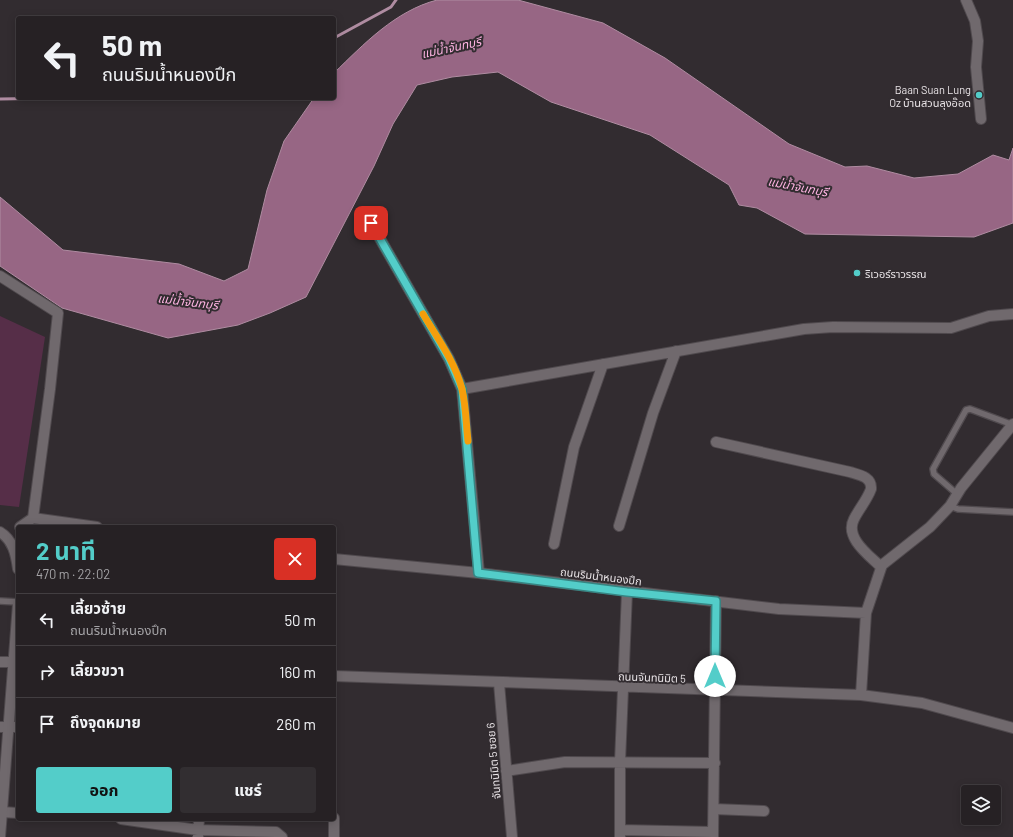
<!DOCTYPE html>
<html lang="th">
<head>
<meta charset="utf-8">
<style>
  body { margin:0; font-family:Barlow,"Noto Sans Thai",sans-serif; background:#322e31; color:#f1f3f6; height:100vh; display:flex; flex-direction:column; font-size:15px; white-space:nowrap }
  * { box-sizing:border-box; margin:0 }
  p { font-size:13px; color:#a4a3a6 }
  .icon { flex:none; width:22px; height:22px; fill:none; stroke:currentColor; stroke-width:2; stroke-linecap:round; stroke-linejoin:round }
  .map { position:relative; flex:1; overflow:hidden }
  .side { position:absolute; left:16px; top:525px; width:320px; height:296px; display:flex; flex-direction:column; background:#262124; border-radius:4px; box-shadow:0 2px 10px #0003,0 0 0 1px #423e41 }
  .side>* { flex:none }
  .hud { position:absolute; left:16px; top:16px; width:320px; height:84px; border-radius:4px; box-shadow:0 2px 10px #0003,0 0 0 1px #423e41; background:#262124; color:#f1f3f6; overflow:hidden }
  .controls { position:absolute; left:961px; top:785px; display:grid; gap:8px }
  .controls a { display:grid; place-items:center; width:40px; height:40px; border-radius:4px; background:#262124; box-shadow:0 2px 10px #0003,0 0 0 1px #423e41; font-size:20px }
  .pin { position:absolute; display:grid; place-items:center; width:34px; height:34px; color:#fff; margin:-17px; border-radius:8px; box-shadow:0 2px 6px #0006 }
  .me { position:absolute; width:44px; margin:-22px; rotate:0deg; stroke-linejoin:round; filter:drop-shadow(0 0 3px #0008) }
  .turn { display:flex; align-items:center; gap:14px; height:84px; padding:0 20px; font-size:18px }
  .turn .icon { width:52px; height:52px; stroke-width:2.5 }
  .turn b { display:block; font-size:28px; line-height:34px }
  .round { display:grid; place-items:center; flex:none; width:42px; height:42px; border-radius:4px; background:#322e31 }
  .head { display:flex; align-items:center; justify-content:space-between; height:68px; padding:0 20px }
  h1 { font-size:24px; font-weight:700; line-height:30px; color:#53cdc9 }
  .cta { display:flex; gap:8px; margin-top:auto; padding:8px 20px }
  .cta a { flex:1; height:46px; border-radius:4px; background:#53cdc9; color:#111; font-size:16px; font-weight:700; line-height:46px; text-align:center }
  .cta a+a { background:#322e31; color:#f1f3f6 }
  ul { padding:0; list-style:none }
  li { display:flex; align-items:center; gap:12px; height:52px; padding:0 20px; border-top:1px solid #423e41 }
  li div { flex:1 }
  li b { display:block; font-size:15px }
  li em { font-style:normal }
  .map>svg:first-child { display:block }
  .green { fill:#562e48 }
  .water { fill:#976684; stroke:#af8ca1 }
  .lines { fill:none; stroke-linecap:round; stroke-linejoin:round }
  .stream { stroke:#af8ca1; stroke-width:3 }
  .lane-casing { stroke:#504a4e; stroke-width:8 }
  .street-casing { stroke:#504a4e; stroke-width:12 }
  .secondary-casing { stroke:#504a4e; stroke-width:12 }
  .lane { stroke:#70696d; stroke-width:5.5 }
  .street { stroke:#70696d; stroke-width:10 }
  .secondary { stroke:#70696d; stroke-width:10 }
  .route-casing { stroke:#368583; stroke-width:10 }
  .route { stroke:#53cdc9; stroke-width:7 }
  .slow { stroke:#f59e0b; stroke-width:7 }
  .poi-dot { fill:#53cdc9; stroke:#322c30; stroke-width:1.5 }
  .labels { text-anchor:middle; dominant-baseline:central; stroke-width:4; stroke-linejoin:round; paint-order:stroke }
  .poi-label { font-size:11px; fill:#e8e3e6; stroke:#322c30; text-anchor:end }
  .street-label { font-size:11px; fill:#e8e3e6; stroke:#322c30 }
  .water-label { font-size:12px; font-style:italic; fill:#feb3e2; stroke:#322c30 }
</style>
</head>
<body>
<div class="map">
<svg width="1013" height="837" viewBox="0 0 1013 837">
  <rect width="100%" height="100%" fill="#322c30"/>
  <!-- green -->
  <path class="green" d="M0,316l45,21 -26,170 -19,-2z"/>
  <!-- water -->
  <path class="water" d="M437,0h81l85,23 62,35 124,86 56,23 22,-1 47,12 44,-4 35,-19 16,5 4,-12v75l-39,14 -169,-3 -48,-26 -18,-3 -10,-20 -79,-50 -99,-33 -53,-30 -46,5 -35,8 -24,39 -19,42 -68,131 -36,16 -32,12 -70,13 -106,-30 -62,-42v-69l63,53 116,14 45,17 24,-12 19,-79 17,-49 30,-43h20v-25c30,-29 61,-62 103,-73z"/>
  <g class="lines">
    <!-- stream -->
    <path class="stream" d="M334,38l57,-31 5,-7
      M0,99l60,-1"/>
    <defs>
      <path id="lane" d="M957,494l-23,-20 -1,-5 33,-59 4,-1 43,16
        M950,506l8,3 55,3
        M0,601l18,1"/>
      <path id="street" d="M966,0l9,21 3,20 -2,26 5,52
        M371,223l78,136 13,30 17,184
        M0,276l58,37 -8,76 -17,129
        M462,389l342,-60 29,-2 118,1 38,-12 24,-2
        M716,442l134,30c10,3 22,5 21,17 -4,11 -12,20 -17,30 -10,19 16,37 27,48
        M619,526l34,-113 23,-62
        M20,527l13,-9 64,9
        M554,544l20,-97 29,-83
        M334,559l145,14 300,36 87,4
        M0,662h18
        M334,676l527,19 61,8 91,25
        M499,683l13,154
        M861,695l5,-82 16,-48 48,-38 20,-21 11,-18 52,-64
        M0,727h18
        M506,771l59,-9 150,1
        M714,809l50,2
        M2,812l16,1
        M334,818v19
        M121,819l77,11 78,2 6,5
        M620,830l93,2
        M198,837l1,-18
        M620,837v-75l7,-170
        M713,837l3,-236"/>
      <path id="secondary" d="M0,532c13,8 16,22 18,37
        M0,837l18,-233"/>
    </defs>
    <!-- lane casing -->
    <use href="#lane" class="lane-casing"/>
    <!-- street casing -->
    <use href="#street" class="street-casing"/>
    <!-- secondary casing -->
    <use href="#secondary" class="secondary-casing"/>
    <!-- lane -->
    <use href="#lane" class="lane"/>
    <!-- street -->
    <use href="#street" class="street"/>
    <!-- secondary -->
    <use href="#secondary" class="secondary"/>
  </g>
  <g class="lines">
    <defs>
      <path id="route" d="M371,223l78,136 13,30 16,184 149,19 89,9 -1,75"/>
    </defs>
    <!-- route casing -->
    <use href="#route" class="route-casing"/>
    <!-- route -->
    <use href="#route" class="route"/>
    <!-- slow -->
    <path class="slow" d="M423,314c14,23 32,48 39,75 4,17 4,35 6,52"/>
  </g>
  <!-- markers -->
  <g class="poi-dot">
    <circle cx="979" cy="95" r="4"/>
    <circle cx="857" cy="273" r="4"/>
  </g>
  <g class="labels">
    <!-- poi labels -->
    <g class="poi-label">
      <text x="971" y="89">Baan Suan Lung<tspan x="971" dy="13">Oz บ้านสวนลุงอ๊อด</tspan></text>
      <text x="865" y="273" text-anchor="start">ริเวอร์ราวรรณ</text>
    </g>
    <!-- street labels -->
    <g class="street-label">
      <text transform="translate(601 576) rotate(7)">ถนนริมน้ำหนองปึก</text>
      <text transform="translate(652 677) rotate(2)">ถนนจันทนิมิต 5</text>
      <text transform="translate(493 761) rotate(-95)">จันทนิมิต 5 ซอย 6</text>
    </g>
    <!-- water labels -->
    <g class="water-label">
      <text transform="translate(451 47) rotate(-12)">แม่น้ำจันทบุรี</text>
      <text transform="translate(798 186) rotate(11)">แม่น้ำจันทบุรี</text>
      <text transform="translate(188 301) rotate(7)">แม่น้ำจันทบุรี</text>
    </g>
  </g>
</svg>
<div class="controls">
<a><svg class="icon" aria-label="layers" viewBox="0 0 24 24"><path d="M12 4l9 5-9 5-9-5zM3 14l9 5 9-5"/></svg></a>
</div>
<div class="pin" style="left:371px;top:223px;background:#d93025"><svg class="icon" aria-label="arrive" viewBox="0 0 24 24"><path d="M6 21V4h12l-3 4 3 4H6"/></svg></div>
<svg class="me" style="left:715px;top:676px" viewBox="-20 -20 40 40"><circle r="19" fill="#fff"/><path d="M0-13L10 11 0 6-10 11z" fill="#53cdc9"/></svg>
<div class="hud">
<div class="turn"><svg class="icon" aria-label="left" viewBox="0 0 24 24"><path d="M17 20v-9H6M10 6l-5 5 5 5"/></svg><div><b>50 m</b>ถนนริมน้ำหนองปึก</div></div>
</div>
<section class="side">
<div class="head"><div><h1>2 นาที</h1><p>470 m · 22:02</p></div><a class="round" style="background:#d93025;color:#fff"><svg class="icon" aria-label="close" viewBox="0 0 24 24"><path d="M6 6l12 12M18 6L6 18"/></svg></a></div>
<ul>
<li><svg class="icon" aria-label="left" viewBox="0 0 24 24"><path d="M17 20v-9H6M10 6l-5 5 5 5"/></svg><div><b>เลี้ยวซ้าย</b><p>ถนนริมน้ำหนองปึก</p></div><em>50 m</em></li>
<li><svg class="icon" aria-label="right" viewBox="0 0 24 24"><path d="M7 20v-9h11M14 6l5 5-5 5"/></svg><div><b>เลี้ยวขวา</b></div><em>160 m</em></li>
<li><svg class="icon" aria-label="arrive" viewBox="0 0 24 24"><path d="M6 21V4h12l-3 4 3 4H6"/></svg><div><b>ถึงจุดหมาย</b></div><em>260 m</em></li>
</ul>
<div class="cta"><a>ออก</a><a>แชร์</a></div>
</section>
</div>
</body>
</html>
